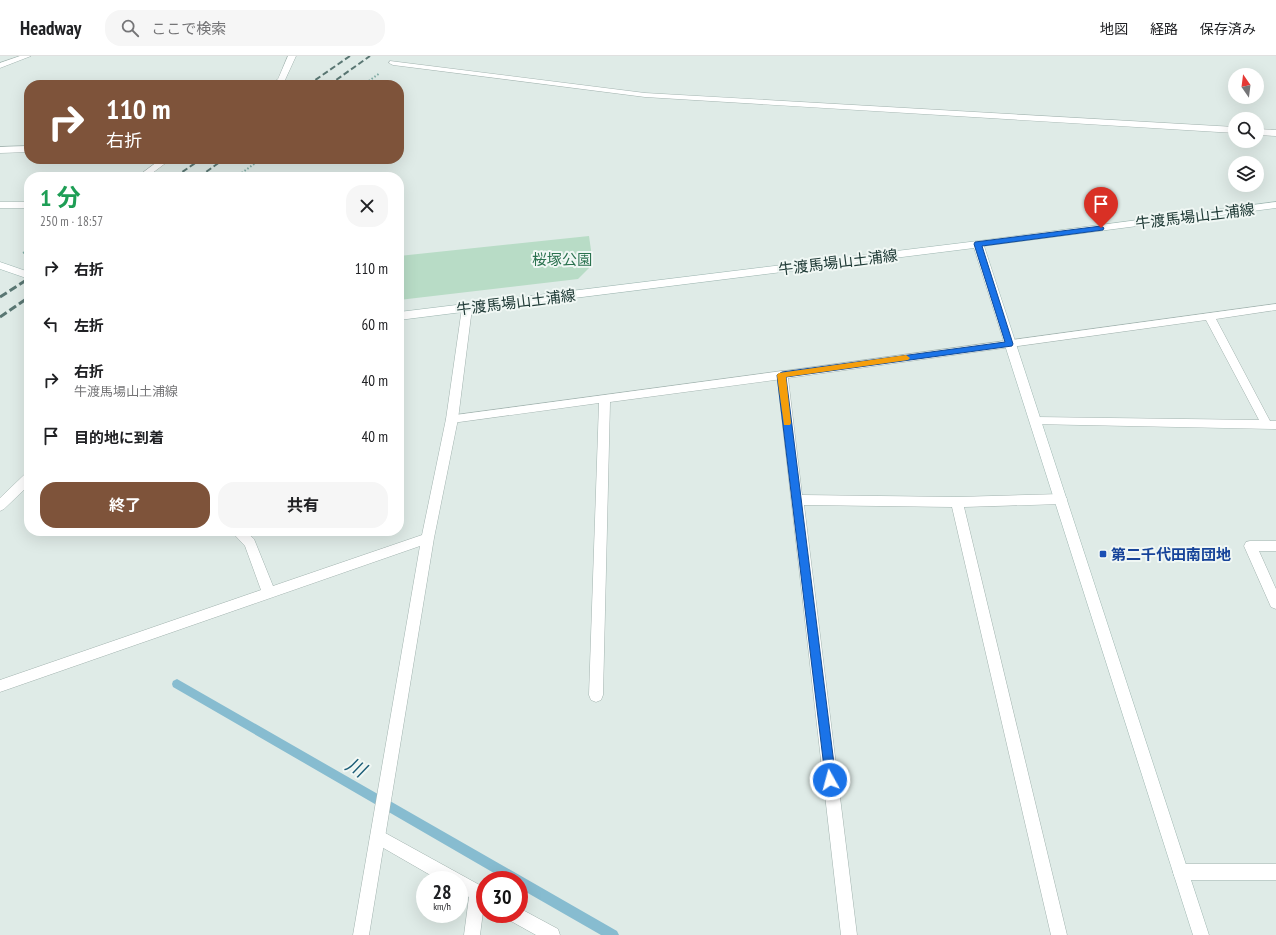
<!DOCTYPE html>
<html lang="ja">
<head>
<meta charset="utf-8">
<style>
  body { margin:0; font-family:"PT Sans Narrow","Noto Sans JP",sans-serif; background:#f6f6f6; color:#202124; height:100vh; display:flex; flex-direction:column; font-size:15px; white-space:nowrap }
  * { box-sizing:border-box; margin:0 }
  p { font-size:13px; color:#757577 }
  .icon { flex:none; width:22px; height:22px; fill:none; stroke:currentColor; stroke-width:2; stroke-linecap:round; stroke-linejoin:round }
  .map { position:relative; flex:1; overflow:hidden }
  .drawer { position:absolute; left:24px; top:116px; width:380px; height:364px; display:flex; flex-direction:column; background:#fff; border-radius:16px; box-shadow:0 4px 16px #0002 }
  .drawer>* { flex:none }
  .guide { position:absolute; left:24px; top:24px; width:380px; height:84px; border-radius:16px; box-shadow:0 4px 16px #0002; background:#7e533a; color:#fff; overflow:hidden }
  .needle { width:26px; rotate:346deg }
  .controls { position:absolute; left:1228px; top:12px; display:grid; gap:8px }
  .controls a { display:grid; place-items:center; width:36px; height:36px; border-radius:50%; background:#fff; box-shadow:0 4px 16px #0002; font-size:20px }
  .speed { position:absolute; left:416px; top:815px; display:flex; gap:8px; font-size:20px; font-weight:700; text-align:center }
  .speed>* { display:grid; place-content:center; width:52px; height:52px; border-radius:50%; background:#fff; box-shadow:0 4px 16px #0002; line-height:1 }
  .speed small { font-size:10px; font-weight:400 }
  .speed .limit { border:6px solid #d22; background:#fff; color:#111 }
  .pin { position:absolute; display:grid; place-items:center; width:34px; height:34px; color:#fff; margin:-41px -17px; border-radius:50% 50% 50% 0; rotate:-45deg; box-shadow:0 0 4px #0007 }
  .pin .icon { rotate:45deg }
  .me { position:absolute; width:44px; margin:-22px; rotate:353deg; stroke-linejoin:round; filter:drop-shadow(0 0 3px #0008) }
  .turn { display:flex; align-items:center; gap:14px; height:84px; padding:0 16px; font-size:18px }
  .turn .icon { width:52px; height:52px; stroke-width:2.5 }
  .turn b { display:block; font-size:28px; line-height:34px }
  .round { display:grid; place-items:center; flex:none; width:42px; height:42px; border-radius:16px; background:#f6f6f6 }
  .head { display:flex; align-items:center; justify-content:space-between; height:68px; padding:0 16px }
  h1 { font-size:24px; font-weight:700; line-height:30px; color:#1e9e55 }
  .button { display:flex; gap:8px; margin-top:auto; padding:8px 16px }
  .button a { flex:1; height:46px; border-radius:16px; background:#7e533a; color:#fff; font-size:16px; font-weight:700; line-height:46px; text-align:center }
  .button a+a { background:#f6f6f6; color:#202124 }
  ul { padding:0; list-style:none }
  li { display:flex; align-items:center; gap:12px; height:56px; padding:0 16px }
  li div { flex:1 }
  li b { display:block; font-size:15px }
  li em { font-style:normal }
  header { display:flex; align-items:center; gap:24px; box-sizing:border-box; height:56px; padding:0 20px; background:#fff; border-bottom:1px solid #e0e0e0 }
  header strong { font-size:19px }
  nav { display:flex; gap:22px; margin-inline-start:auto; font-size:14px }
  .search { width:280px; height:36px; background:#f6f6f6; display:flex; align-items:center; gap:10px; box-sizing:border-box; padding:0 14px; border-radius:16px; color:#757577; font-size:15px }
  .map>svg:first-child { display:block }
  .green { fill:#b8dcc6 }
  .lines { fill:none; stroke-linecap:round; stroke-linejoin:round }
  .stream { fill:#87bcd0; fill-rule:evenodd }
  .lane-casing { stroke:#a2b3af; stroke-width:1 }
  .street-casing { stroke:#a2b3af; stroke-width:1 }
  .secondary-casing { stroke:#9eb6b1; stroke-width:1 }
  .path { stroke:#80aea6; stroke-width:2; stroke-dasharray:1.5 2; stroke-linecap:butt }
  .lane { fill:#fff; fill-rule:evenodd }
  .street { fill:#fff; fill-rule:evenodd }
  .secondary { fill:#fff; fill-rule:evenodd }
  .rail-far1 { stroke:#5a7773; stroke-width:2; stroke-dasharray:6 3; stroke-linecap:butt }
  .rail { stroke:#5a7773; stroke-width:3; stroke-dasharray:8 3.5; stroke-linecap:butt }
  .route { fill:#1a73e8; stroke:#114b97 }
  .slow { fill:#f59e0b }
  .transit-dot { fill:#1a4fb4; stroke:#f0f7f4; stroke-width:1.5 }
  .labels { text-anchor:middle; dominant-baseline:central; stroke-width:4; stroke-linejoin:round; paint-order:stroke }
  .street-label { font-size:15px; fill:#203b37; stroke:#f0f7f4 }
  .park-label { font-size:15px; fill:#2b724f; stroke:#f0f7f4 }
  .transit-label { font-size:15px; font-weight:bold; fill:#164399; stroke:#f0f7f4; text-anchor:start }
  .near-water-label { font-size:19px; font-style:italic; fill:#1b5c76; stroke:#f0f7f4 }
</style>
</head>
<body>
<header>
<strong>Headway</strong>
<div class="search"><svg class="icon" aria-label="search" viewBox="0 0 24 24"><circle cx="10" cy="10" r="6"/><path d="M15 15l6 6"/></svg>ここで検索</div>
<nav><a>地図</a><a>経路</a><a>保存済み</a></nav>
</header>
<div class="map">
<svg width="1276" height="879" viewBox="0 0 1276 879">
  <rect width="100%" height="100%" fill="#dfebe7"/>
  <!-- green -->
  <path class="green" d="M589,180l4,28 -15,15 -179,21v-44z"/>
  <g class="lines">
    <!-- stream -->
    <path class="stream" d="M177,623l440,252 2,4h-18l-82,-47v-8h-13l-333,-193 -1,-3 1,-3z"/>
    <defs>
      <path id="lane" d="M288,0h8l-11,24 -6,5h-9l8,-6z
        M29,90v6l-29,1v-6z
        M161,103h10l-24,18h-10z
        M0,146h29v6h-29z
        M782,315l4,1 1,3 -1,3 -4,1 -172,23 -7,293 -2,5 -5,2 -5,-2 -2,-5 10,-292 -147,20 -4,-1 -2,-3 2,-3z
        M378,773l107,59v17l-1,-1 -4,31h-16l5,-38 -10,-5v-12h-20l-66,-38 -3,-5 3,-5z
        M519,852l39,21 2,6h-24l-27,-15 -2,-6h12z"/>
      <path id="street" d="M20,0h11l-31,12v-5z
        M390,5l255,32 590,34v6l-590,-36 -252,-32 -4,-2z
        M1257,73l19,1v6l-19,-1z
        M1276,248v6l-60,9 54,102h6v8l-244,-5 -2,-3 2,-3 4,-1 223,3 -53,-100 -418,58 14,117 155,2 104,-3 4,2 2,3 -2,3 -4,2 -97,3 103,428h-16l-99,-428 -148,-2 53,430h-16l-64,-560 1,-3z
        M467,249l5,3 -14,111 -24,119 -65,397h-16l67,-389 -420,146v-12l261,-90 -16,-44 -14,-15h14l9,8 19,47 149,-51 24,-116 16,-111z
        M29,416v13l-25,24 -4,2v-13l25,-24z
        M1250,485h26v10h-17l17,38v20l-5,-2 -27,-61 2,-4z
        M1181,808h95v16h-95l-6,-2 -2,-6 2,-6z"/>
      <path id="secondary" d="M1276,146v6l-292,38 225,689h-16l-219,-687 -575,72v-8l579,-71z
        M0,206l29,10v7l-29,-10z"/>
    </defs>
    <!-- lane casing -->
    <use href="#lane" class="lane-casing"/>
    <!-- street casing -->
    <use href="#street" class="street-casing"/>
    <!-- secondary casing -->
    <use href="#secondary" class="secondary-casing"/>
    <!-- path -->
    <path class="path" d="M363,29l17,-12
      M236,121l25,-18
      M23,197l6,-3"/>
    <!-- lane -->
    <use href="#lane" class="lane"/>
    <!-- street -->
    <use href="#street" class="street"/>
    <!-- secondary -->
    <use href="#secondary" class="secondary"/>
    <!-- rail-far1 -->
    <path class="rail-far1" d="M308,29l42,-29
      M329,29l41,-29
      M175,121l26,-18
      M199,121l25,-18
      M26,224l3,-2"/>
    <!-- rail -->
    <path class="rail" d="M0,241l28,-18
      M0,261l29,-20"/>
  </g>
  <!-- route -->
  <path class="route" d="M1101,170l3,2 -1,2 -121,16 31,98 -1,2 -226,31 50,403 -2,4 -4,1 -4,-1 -49,-409 5,-3 223,-30 -31,-98 1,-2z"/>
  <!-- slow -->
  <path class="slow" d="M906,299l4,3 -2,2 -122,17 5,46 -1,2h-6l-7,-50 2,-2z"/>
  <!-- markers -->
  <rect class="transit-dot" x="1099" y="494" width="8" height="8" rx="2"/>
  <g class="labels">
    <!-- street labels -->
    <g class="street-label">
      <text transform="translate(1195 160) rotate(-7)">牛渡馬場山土浦線</text>
      <text transform="translate(838 206) rotate(-7)">牛渡馬場山土浦線</text>
      <text transform="translate(516 246) rotate(-7)">牛渡馬場山土浦線</text>
    </g>
    <!-- park labels -->
    <g class="park-label">
      <text x="562" y="203">桜塚公園</text>
    </g>
    <!-- transit labels -->
    <g class="transit-label">
      <text x="1111" y="498">第二千代田南団地</text>
    </g>
    <!-- near-water labels -->
    <g class="near-water-label">
      <text transform="translate(356 711) rotate(30)">川</text>
    </g>
  </g>
</svg>
<div class="controls">
<a><svg class="needle" viewBox="-14 -14 28 28"><path d="M0-13l5 13h-10z" fill="#e53935"/><path d="M0 13l5-13h-10z" fill="#757577"/></svg></a>
<a><svg class="icon" aria-label="search" viewBox="0 0 24 24"><circle cx="10" cy="10" r="6"/><path d="M15 15l6 6"/></svg></a>
<a><svg class="icon" aria-label="layers" viewBox="0 0 24 24"><path d="M12 4l9 5-9 5-9-5zM3 14l9 5 9-5"/></svg></a>
</div>
<div class="speed"><div>28<small>km/h</small></div><div class="limit">30</div></div>
<div class="pin" style="left:1101px;top:172px;background:#d93025"><svg class="icon" aria-label="arrive" viewBox="0 0 24 24"><path d="M6 21V4h12l-3 4 3 4H6"/></svg></div>
<svg class="me" style="left:830px;top:724px" viewBox="-20 -20 40 40"><circle r="17" fill="#1a73e8" stroke="#fff" stroke-width="3"/><path d="M0-11L8 9 0 5-8 9z" fill="#fff"/></svg>
<div class="guide">
<div class="turn"><svg class="icon" aria-label="right" viewBox="0 0 24 24"><path d="M7 20v-9h11M14 6l5 5-5 5"/></svg><div><b>110 m</b>右折</div></div>
</div>
<section class="drawer">
<div class="head"><div><h1>1 分</h1><p>250 m · 18:57</p></div><a class="round"><svg class="icon" aria-label="close" viewBox="0 0 24 24"><path d="M6 6l12 12M18 6L6 18"/></svg></a></div>
<ul>
<li><svg class="icon" aria-label="right" viewBox="0 0 24 24"><path d="M7 20v-9h11M14 6l5 5-5 5"/></svg><div><b>右折</b></div><em>110 m</em></li>
<li><svg class="icon" aria-label="left" viewBox="0 0 24 24"><path d="M17 20v-9H6M10 6l-5 5 5 5"/></svg><div><b>左折</b></div><em>60 m</em></li>
<li><svg class="icon" aria-label="right" viewBox="0 0 24 24"><path d="M7 20v-9h11M14 6l5 5-5 5"/></svg><div><b>右折</b><p>牛渡馬場山土浦線</p></div><em>40 m</em></li>
<li><svg class="icon" aria-label="arrive" viewBox="0 0 24 24"><path d="M6 21V4h12l-3 4 3 4H6"/></svg><div><b>目的地に到着</b></div><em>40 m</em></li>
</ul>
<div class="button"><a>終了</a><a>共有</a></div>
</section>
</div>
</body>
</html>
